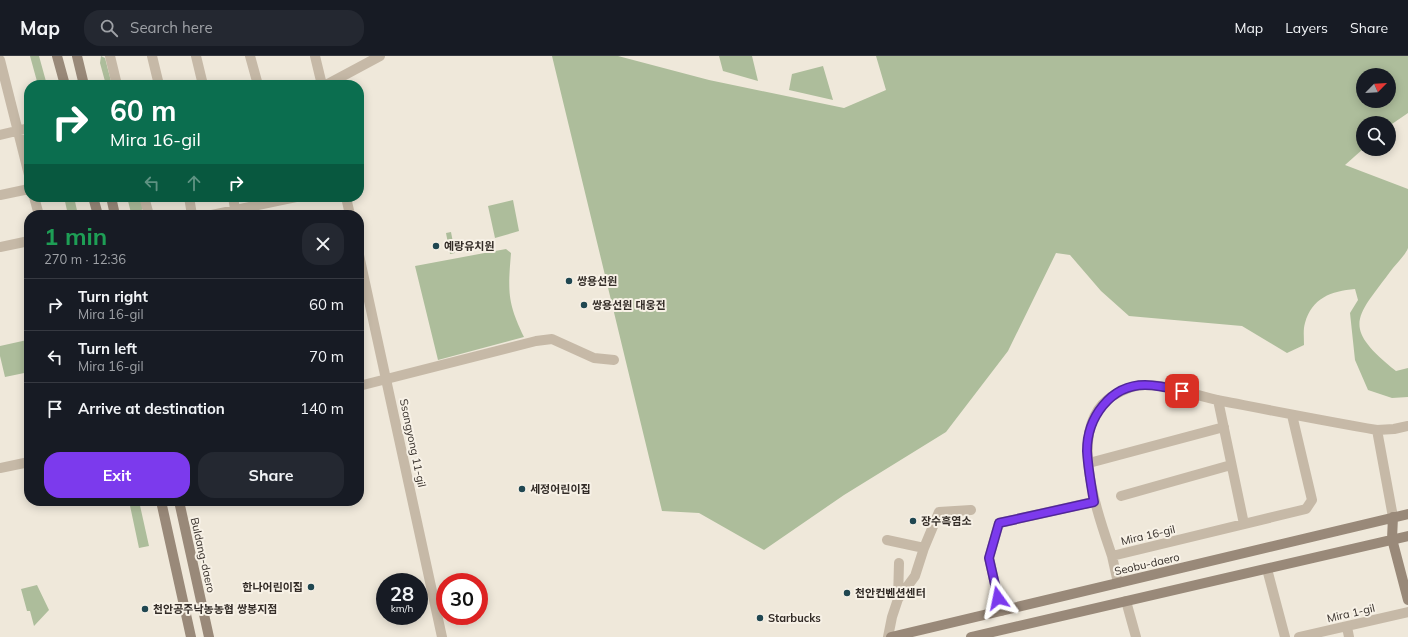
<!DOCTYPE html>
<html lang="en">
<head>
<meta charset="utf-8">
<style>
  body { margin:0; font-family:Mulish,"Noto Sans KR",sans-serif; background:#242831; color:#f1f3f6; height:100vh; display:flex; flex-direction:column; font-size:15px; white-space:nowrap }
  * { box-sizing:border-box; margin:0 }
  p { font-size:13px; color:#9ea1a6 }
  .icon { flex:none; width:22px; height:22px; fill:none; stroke:currentColor; stroke-width:2; stroke-linecap:round; stroke-linejoin:round }
  .map { position:relative; flex:1; overflow:hidden }
  .side { position:absolute; left:24px; top:154px; width:340px; height:296px; display:flex; flex-direction:column; background:#171b24; border-radius:16px; box-shadow:0 2px 10px #0003 }
  .side>* { flex:none }
  .top-card { position:absolute; left:24px; top:24px; width:340px; height:122px; border-radius:16px; box-shadow:0 2px 10px #0003; background:#0b6e4f; color:#fff; overflow:hidden }
  .needle { width:26px; rotate:66deg }
  .buttons { position:absolute; left:1356px; top:12px; display:grid; gap:8px }
  .buttons a { display:grid; place-items:center; width:40px; height:40px; border-radius:50%; background:#171b24; box-shadow:0 2px 10px #0003; font-size:20px }
  .speed { position:absolute; left:376px; top:517px; display:flex; gap:8px; font-size:20px; font-weight:700; text-align:center }
  .speed>* { display:grid; place-content:center; width:52px; height:52px; border-radius:50%; background:#171b24; box-shadow:0 2px 10px #0003; line-height:1 }
  .speed small { font-size:10px; font-weight:400 }
  .speed .limit { border:6px solid #d22; background:#fff; color:#111 }
  .pin { position:absolute; display:grid; place-items:center; width:34px; height:34px; color:#fff; margin:-17px; border-radius:8px; box-shadow:0 2px 6px #0006 }
  .me { position:absolute; width:44px; margin:-22px; rotate:348deg; stroke-linejoin:round; filter:drop-shadow(0 0 3px #0008) }
  .turn { display:flex; align-items:center; gap:14px; height:84px; padding:0 20px; font-size:18px }
  .turn .icon { width:52px; height:52px; stroke-width:2.5 }
  .turn b { display:block; font-size:28px; line-height:34px }
  .lanes { display:flex; align-items:center; height:38px; padding:0 20px; background:#0003; justify-content:center; gap:20px; direction:ltr }
  .lanes .off { opacity:.35 }
  .round { display:grid; place-items:center; flex:none; width:42px; height:42px; border-radius:16px; background:#242831 }
  .head { display:flex; align-items:center; justify-content:space-between; height:68px; padding:0 20px }
  h1 { font-size:24px; font-weight:700; line-height:30px; color:#1e9e55 }
  .cta { display:flex; gap:8px; margin-top:auto; padding:8px 20px }
  .cta a { flex:1; height:46px; border-radius:16px; background:#7c3aed; color:#fff; font-size:16px; font-weight:700; line-height:46px; text-align:center }
  .cta a+a { background:#242831; color:#f1f3f6 }
  ul { padding:0; list-style:none }
  li { display:flex; align-items:center; gap:12px; height:52px; padding:0 20px; border-top:1px solid #363941 }
  li div { flex:1 }
  li b { display:block; font-size:15px }
  li em { font-style:normal }
  header { display:flex; align-items:center; gap:24px; box-sizing:border-box; height:56px; padding:0 20px; background:#171b24; border-bottom:1px solid #363941 }
  header strong { font-size:19px }
  nav { display:flex; gap:22px; margin-inline-start:auto; font-size:14px }
  .search { width:280px; height:36px; background:#242831; display:flex; align-items:center; gap:10px; box-sizing:border-box; padding:0 14px; border-radius:16px; color:#9ea1a6; font-size:15px }
  .map>svg:first-child { display:block }
  .green { fill:#adbd9b; fill-rule:evenodd }
  .lines { fill:none; stroke-linecap:round; stroke-linejoin:round }
  .street { stroke:#c6b9a7; stroke-width:10 }
  .secondary { stroke:#998979; stroke-width:10 }
  .route-casing { stroke:#51269a; stroke-width:10 }
  .route { stroke:#7c3aed; stroke-width:7 }
  .poi-dot { fill:#204751; stroke:#f7f1e6; stroke-width:1.5 }
  .labels { text-anchor:middle; dominant-baseline:central; stroke-width:4; stroke-linejoin:round; paint-order:stroke }
  .poi-label { font-size:11px; font-weight:bold; fill:#332c27; stroke:#f7f1e6; text-anchor:start }
  .street-label { font-size:11px; fill:#332c27; stroke:#f7f1e6 }
</style>
</head>
<body>
<header>
<strong>Map</strong>
<div class="search"><svg class="icon" aria-label="search" viewBox="0 0 24 24"><circle cx="10" cy="10" r="6"/><path d="M15 15l6 6"/></svg>Search here</div>
<nav><a>Map</a><a>Layers</a><a>Share</a></nav>
</header>
<div class="map">
<svg width="1408" height="581" viewBox="0 0 1408 581">
  <rect width="100%" height="100%" fill="#efe8da"/>
  <!-- green -->
  <path class="green" d="M30,0h9l8,29h-9z
    M101,0l4,2 7,27h-6l-6,-22z
    M552,0h66l91,24 135,28 42,-18 -10,-34h532v57l-19,13v-3h-26v26l-18,16 63,24c0,12 0,50 0,59 -2,6 -10,14 -15,20 -37,50 -53,58 3,103l12,-3v29l-16,1 -24,-8 -13,-30 -5,-47 8,-13 -3,-11c-24,2 -43,9 -50,34 -2,6 -1,15 -1,22l-17,8 -45,-27 -113,-10 -28,-25 -31,-36 -14,-2 -48,98 -62,81 -102,63 -80,55 -65,-37 -37,-2zM1363,19h26v26h-26z
    M719,0h33l6,25 -35,-10z
    M823,10l10,34 -44,-10 3,-16z
    M64,141h10l4,18h-10z
    M127,141h13l3,11 -5,7 -7,-2z
    M513,144l6,31 -24,7 -7,-32z
    M451,176l4,21 -5,1 -4,-21z
    M506,193l5,4c-3,38 -4,49 13,84l-86,23 -23,-94z
    M27,284l2,32 -24,5 -5,-21v-10z
    M129,445h10l10,45 -10,2z
    M37,529l12,25 -15,16 -4,-15h-3l-6,-22z"/>
  <g class="lines">
    <!-- street -->
    <path class="street" d="M110,0l7,29
      M152,0l7,29
      M196,0l7,29
      M250,0l8,29
      M315,0l7,29
      M0,4l29,115
      M326,29l54,-29
      M0,79l29,-7
      M0,139l29,-6
      M34,141l5,18
      M144,141l5,18
      M189,141l3,18
      M233,141l3,18
      M346,141l4,18
      M212,159l84,-18
      M0,191l29,-6
      M359,199l83,382
      M359,330l177,-45 16,-2 42,19 20,2
      M1218,344l26,124
      M1292,359l20,85 -6,9 -194,47c-14,-42 -48,-132 2,-161 9,-5 20,-10 31,-10 27,0 51,11 77,16 52,10 103,20 155,29l16,87
      M1377,374l17,-1 14,-3
      M1089,407l135,-36
      M0,412l29,-6
      M1121,440l110,-31
      M887,484l37,8
      M1112,500l6,27
      M1267,513l18,68
      M898,543l1,-36
      M1126,545l10,36
      M1001,555l-12,-53 10,-35 94,-21
      M1347,571l2,10
      M888,581l4,-20 6,-18 17,-23 9,-28 15,-36 32,-2
      M1299,581l109,-25"/>
    <!-- secondary -->
    <path class="secondary" d="M57,0l8,29
      M77,0l7,29
      M93,141l5,18
      M111,141l4,18
      M161,445l30,136
      M179,445l30,136
      M1393,461l-1,22 16,61
      M891,581l517,-123
      M971,581l437,-101"/>
  </g>
  <g class="lines">
    <defs>
      <path id="route" d="M998,542l-9,-40 10,-35 95,-21c-3,-17 -6,-34 -7,-51 0,-33 23,-66 58,-66 13,0 25,3 37,6"/>
    </defs>
    <!-- route casing -->
    <use href="#route" class="route-casing"/>
    <!-- route -->
    <use href="#route" class="route"/>
  </g>
  <!-- markers -->
  <g class="poi-dot">
    <circle cx="436" cy="190" r="4"/>
    <circle cx="569" cy="225" r="4"/>
    <circle cx="584" cy="249" r="4"/>
    <circle cx="522" cy="433" r="4"/>
    <circle cx="913" cy="465" r="4"/>
    <circle cx="311" cy="531" r="4"/>
    <circle cx="847" cy="537" r="4"/>
    <circle cx="145" cy="553" r="4"/>
    <circle cx="760" cy="562" r="4"/>
  </g>
  <g class="labels">
    <!-- poi labels -->
    <g class="poi-label">
      <text x="444" y="190">예랑유치원</text>
      <text x="577" y="225">쌍용선원</text>
      <text x="592" y="249">쌍용선원 대웅전</text>
      <text x="530" y="433">세정어린이집</text>
      <text x="921" y="465">장수흑염소</text>
      <text x="303" y="531" text-anchor="end">한나어린이집</text>
      <text x="855" y="537">천안컨벤션센터</text>
      <text x="153" y="553">천안공주낙농농협 쌍봉지점</text>
      <text x="768" y="562">Starbucks</text>
    </g>
    <!-- street labels -->
    <g class="street-label">
      <text transform="translate(413 387) rotate(78)">Ssangyong 11-gil</text>
      <text transform="translate(1148 479) rotate(-13)">Mira 16-gil</text>
      <text transform="translate(203 499) rotate(77)">Buldang-daero</text>
      <text transform="translate(1147 508) rotate(-13)">Seobu-daero</text>
      <text transform="translate(1351 557) rotate(-13)">Mira 1-gil</text>
    </g>
  </g>
</svg>
<div class="buttons">
<a><svg class="needle" viewBox="-14 -14 28 28"><path d="M0-13l5 13h-10z" fill="#e53935"/><path d="M0 13l5-13h-10z" fill="#9ea1a6"/></svg></a>
<a><svg class="icon" aria-label="search" viewBox="0 0 24 24"><circle cx="10" cy="10" r="6"/><path d="M15 15l6 6"/></svg></a>
</div>
<div class="speed"><div>28<small>km/h</small></div><div class="limit">30</div></div>
<div class="pin" style="left:1182px;top:335px;background:#d93025"><svg class="icon" aria-label="arrive" viewBox="0 0 24 24"><path d="M6 21V4h12l-3 4 3 4H6"/></svg></div>
<svg class="me" style="left:998px;top:542px" viewBox="-20 -20 40 40"><path d="M0-17L14 15 0 8-14 15z" fill="#7c3aed" stroke="#fff" stroke-width="4"/></svg>
<div class="top-card">
<div class="turn"><svg class="icon" aria-label="right" viewBox="0 0 24 24"><path d="M7 20v-9h11M14 6l5 5-5 5"/></svg><div><b>60 m</b>Mira 16-gil</div></div>
<div class="lanes"><svg class="icon off" aria-label="left" viewBox="0 0 24 24"><path d="M17 20v-9H6M10 6l-5 5 5 5"/></svg><svg class="icon off" aria-label="ahead" viewBox="0 0 24 24"><path d="M12 20V5M6 11l6-6 6 6"/></svg><svg class="icon" aria-label="right" viewBox="0 0 24 24"><path d="M7 20v-9h11M14 6l5 5-5 5"/></svg></div>
</div>
<section class="side">
<div class="head"><div><h1>1 min</h1><p>270 m · 12:36</p></div><a class="round"><svg class="icon" aria-label="close" viewBox="0 0 24 24"><path d="M6 6l12 12M18 6L6 18"/></svg></a></div>
<ul>
<li><svg class="icon" aria-label="right" viewBox="0 0 24 24"><path d="M7 20v-9h11M14 6l5 5-5 5"/></svg><div><b>Turn right</b><p>Mira 16-gil</p></div><em>60 m</em></li>
<li><svg class="icon" aria-label="left" viewBox="0 0 24 24"><path d="M17 20v-9H6M10 6l-5 5 5 5"/></svg><div><b>Turn left</b><p>Mira 16-gil</p></div><em>70 m</em></li>
<li><svg class="icon" aria-label="arrive" viewBox="0 0 24 24"><path d="M6 21V4h12l-3 4 3 4H6"/></svg><div><b>Arrive at destination</b></div><em>140 m</em></li>
</ul>
<div class="cta"><a>Exit</a><a>Share</a></div>
</section>
</div>
</body>
</html>
